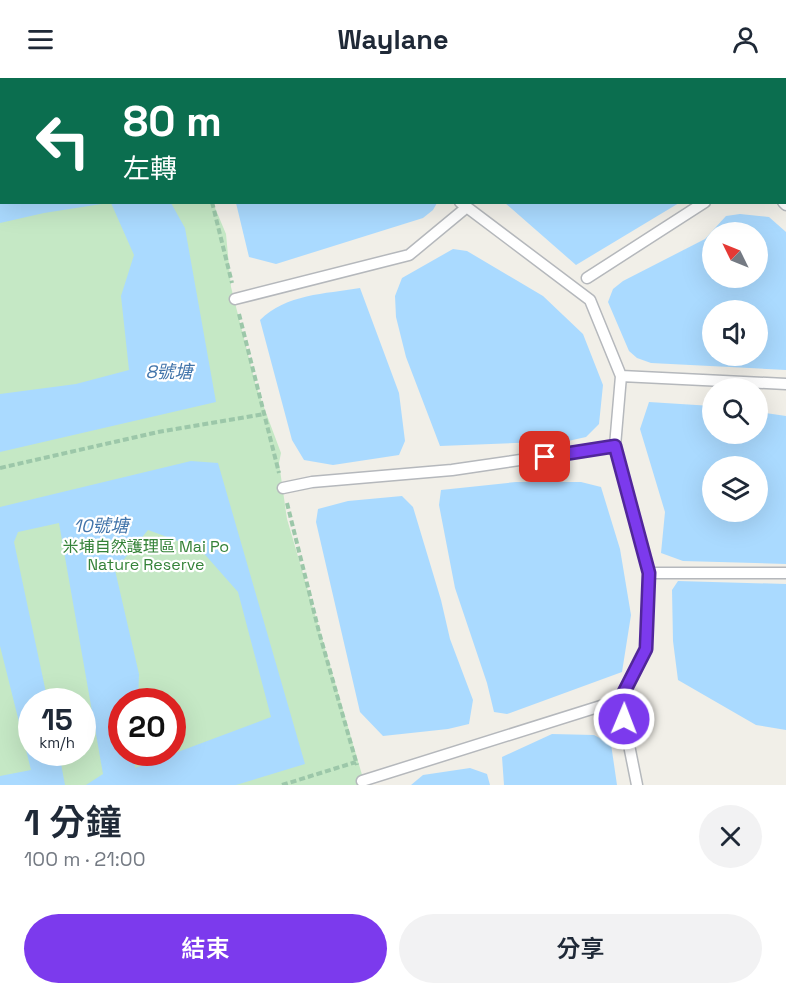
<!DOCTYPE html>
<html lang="zh-TW">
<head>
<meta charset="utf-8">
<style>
  body { margin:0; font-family:"Space Grotesk","Noto Sans TC",sans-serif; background:#f2f2f3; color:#1f2937; height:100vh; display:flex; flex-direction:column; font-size:22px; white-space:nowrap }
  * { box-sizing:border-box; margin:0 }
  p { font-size:20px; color:#747a83 }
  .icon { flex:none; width:33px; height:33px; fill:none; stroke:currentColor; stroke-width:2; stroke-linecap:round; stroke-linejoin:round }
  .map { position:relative; height:707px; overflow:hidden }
  .details { display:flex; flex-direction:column; background:#fff; flex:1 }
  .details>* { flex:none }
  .guide { position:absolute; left:0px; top:0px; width:786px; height:126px; box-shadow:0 6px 24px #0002; background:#0b6e4f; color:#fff; overflow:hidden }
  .needle { width:39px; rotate:313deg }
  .tools { position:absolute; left:702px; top:144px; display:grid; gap:12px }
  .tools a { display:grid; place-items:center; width:66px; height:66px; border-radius:50%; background:#fff; box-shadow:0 6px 24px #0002; font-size:30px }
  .speed { position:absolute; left:18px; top:610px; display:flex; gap:12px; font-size:30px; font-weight:700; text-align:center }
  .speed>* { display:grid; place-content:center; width:78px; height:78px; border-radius:50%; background:#fff; box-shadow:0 6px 24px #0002; line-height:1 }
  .speed small { font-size:15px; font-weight:400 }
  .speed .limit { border:9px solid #d22; background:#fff; color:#111 }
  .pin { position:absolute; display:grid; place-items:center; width:51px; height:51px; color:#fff; margin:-26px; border-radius:12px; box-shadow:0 3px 9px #0006 }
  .me { position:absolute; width:66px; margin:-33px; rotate:1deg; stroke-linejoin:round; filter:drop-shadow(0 0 4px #0008) }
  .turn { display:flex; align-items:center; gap:21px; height:126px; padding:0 24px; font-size:27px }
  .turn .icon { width:78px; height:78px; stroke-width:2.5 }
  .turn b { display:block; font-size:42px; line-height:51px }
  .round { display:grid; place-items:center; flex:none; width:63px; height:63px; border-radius:32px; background:#f2f2f3 }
  .summary { display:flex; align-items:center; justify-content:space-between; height:102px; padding:0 24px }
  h1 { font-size:36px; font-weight:600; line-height:45px }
  .cta { display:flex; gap:12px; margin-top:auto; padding:12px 24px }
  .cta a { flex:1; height:69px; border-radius:36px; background:#7c3aed; color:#fff; font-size:24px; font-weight:600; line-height:69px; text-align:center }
  .cta a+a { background:#f2f2f3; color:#1f2937 }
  header { display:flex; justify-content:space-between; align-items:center; height:78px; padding:0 24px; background:#fff; font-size:27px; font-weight:600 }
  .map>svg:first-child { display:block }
  .green { fill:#c5e8c5; fill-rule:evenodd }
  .water { fill:#aadaff; fill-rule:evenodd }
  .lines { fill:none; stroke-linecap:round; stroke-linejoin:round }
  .lane-casing { stroke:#b5b8bc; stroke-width:13 }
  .path { stroke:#9cc7a9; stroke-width:4; stroke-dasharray:6 3; stroke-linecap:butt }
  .lane { stroke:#fff; stroke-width:10 }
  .route-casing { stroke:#51269a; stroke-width:15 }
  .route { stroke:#7c3aed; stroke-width:10 }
  .labels { text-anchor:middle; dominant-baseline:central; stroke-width:4.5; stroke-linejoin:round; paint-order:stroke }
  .park-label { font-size:16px; fill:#348238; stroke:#fff }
  .water-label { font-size:18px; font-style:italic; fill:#4174aa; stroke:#fff }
</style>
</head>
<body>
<header><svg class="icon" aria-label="menu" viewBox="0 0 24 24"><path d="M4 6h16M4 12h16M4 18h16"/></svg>Waylane<svg class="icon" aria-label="person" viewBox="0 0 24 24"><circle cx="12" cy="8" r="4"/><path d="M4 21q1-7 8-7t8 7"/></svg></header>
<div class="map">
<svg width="786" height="707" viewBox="0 0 786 707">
  <rect width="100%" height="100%" fill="#f1efe8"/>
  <!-- green -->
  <path class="green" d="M0,0h182l1,1 -181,1v122l211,1 13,31 5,53 25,99 25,67 -2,10 8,56 78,266h-365zM32,624h50v51h-50zM122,624h50v51h-50z"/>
  <!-- water -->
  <path class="water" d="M205,0h194l-194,2z
    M474,0h124l2,1h-127z
    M724,0h62v94l-2,-92 -62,-1z
    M0,82h1l1,42 106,1 -64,10 -44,10z
    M111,125h60l14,25 31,174 -216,50v-58l76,-10 53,-14 -8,-74 13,-41z
    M236,125v-1l201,1 -4,7 -10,8 -147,46 -27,-7z
    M505,125h174l-103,62z
    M740,136l29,3 17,15v138l-135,-7 -14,-5 -8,-7 -21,-49 5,-13 10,-8 82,-42 21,-23zM712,154h46v46h-46zM712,232h46v46h-46z
    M453,171l14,2 76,45 40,38 20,51 -4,39 -13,13 -18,4 -128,5 -34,-89 -10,-40 -1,-21 7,-18z
    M360,210l39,105 6,48 -6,14 -66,10 -29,-5 -12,-20 -32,-120c26,-26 65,-26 100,-32z
    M649,324l63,4v28h46v-22l28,4v148l-103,-3 -22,-8 4,-41 -25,-83zM712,388h46v46h-46z
    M191,383l27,2 87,301 -69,21h-150l17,-11 -44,-251 -41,9 -4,10 34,160h-16v51h27l6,32h-65v-9l31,-6 -31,-124v-139zM148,452l52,19 38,43 33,125 -136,51v-15h-13v-51h16l1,-28 -24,-104z
    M516,404h65l20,5 19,62 11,66 -9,57 -115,42 -13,-2 -7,-29 -32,-95 -16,-83 2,-15z
    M402,418l11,11 28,93 9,39 23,61 -4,24 -21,5 -65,7 -23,-24 -44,-190 2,-13 30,-8z
    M678,503l108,3v146l-30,-5 -78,-45 -5,-39 -1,-51z
    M552,656l42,1 17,9 6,41h-113l-2,-28z
    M470,690l17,6 3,11h-79l12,-10z"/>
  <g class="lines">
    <defs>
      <path id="lane" d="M642,0l2,2
        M440,2l2,-2
        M460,124l130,98 31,76 -6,70 34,127 -3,76 -26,51 17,85
        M783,124l3,3
        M587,200l118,-76
        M235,221l174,-44 58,-48
        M621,298l165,8
        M283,410l29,-6 140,-12 163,-24
        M649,495h137
        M362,703l258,-81"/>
    </defs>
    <!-- lane casing -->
    <use href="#lane" class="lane-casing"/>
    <!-- path -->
    <path class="path" d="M181,0v2
      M145,2l7,-2
      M0,31h2
      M212,124l20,81
      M239,236l40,159
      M0,390l158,-36 106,-18
      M287,425l32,129 38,133
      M282,707l74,-23"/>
    <!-- lane -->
    <use href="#lane" class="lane"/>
  </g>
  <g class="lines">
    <defs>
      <path id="route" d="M545,379l70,-11 34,127 -3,76 -26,51 4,19"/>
    </defs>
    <!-- route casing -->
    <use href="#route" class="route-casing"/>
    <!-- route -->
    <use href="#route" class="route"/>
  </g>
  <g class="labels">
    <!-- park labels -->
    <g class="park-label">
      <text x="146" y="468">米埔自然護理區 Mai Po<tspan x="146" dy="18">Nature Reserve</tspan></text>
    </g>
    <!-- water labels -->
    <g class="water-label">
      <text x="169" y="293">8號塘</text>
      <text x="101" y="447">10號塘</text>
    </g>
  </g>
</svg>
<div class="tools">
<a><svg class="needle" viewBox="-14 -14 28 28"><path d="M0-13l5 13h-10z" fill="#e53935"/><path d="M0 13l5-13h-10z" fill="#747a83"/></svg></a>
<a><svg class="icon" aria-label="sound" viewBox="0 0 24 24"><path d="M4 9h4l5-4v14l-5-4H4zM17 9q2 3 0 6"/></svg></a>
<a><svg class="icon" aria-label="search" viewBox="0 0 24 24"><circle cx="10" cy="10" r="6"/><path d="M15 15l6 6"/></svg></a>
<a><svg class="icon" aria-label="layers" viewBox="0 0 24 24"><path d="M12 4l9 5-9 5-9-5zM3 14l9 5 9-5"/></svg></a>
</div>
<div class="speed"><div>15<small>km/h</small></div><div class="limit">20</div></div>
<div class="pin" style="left:545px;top:379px;background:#d93025"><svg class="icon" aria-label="arrive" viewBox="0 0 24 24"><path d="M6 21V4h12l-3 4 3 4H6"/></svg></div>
<svg class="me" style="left:624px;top:641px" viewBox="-20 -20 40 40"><circle r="17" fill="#7c3aed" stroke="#fff" stroke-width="3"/><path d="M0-11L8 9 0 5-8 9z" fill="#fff"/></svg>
<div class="guide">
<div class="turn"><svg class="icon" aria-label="left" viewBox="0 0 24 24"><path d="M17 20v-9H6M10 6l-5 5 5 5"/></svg><div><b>80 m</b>左轉</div></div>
</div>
</div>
<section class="details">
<div class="summary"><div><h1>1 分鐘</h1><p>100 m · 21:00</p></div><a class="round"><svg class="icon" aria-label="close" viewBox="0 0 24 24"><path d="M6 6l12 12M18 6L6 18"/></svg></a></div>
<div class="cta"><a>結束</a><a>分享</a></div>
</section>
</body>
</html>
